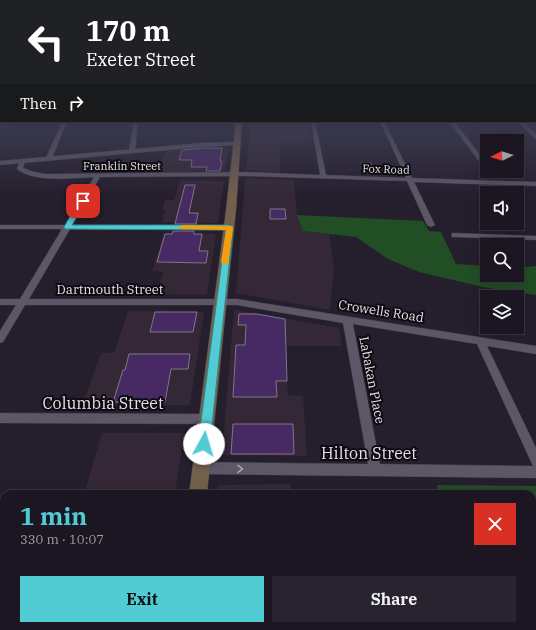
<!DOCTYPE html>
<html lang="en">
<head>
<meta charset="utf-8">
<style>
  body { margin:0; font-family:"IBM Plex Serif",serif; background:#29232f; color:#f1f3f6; height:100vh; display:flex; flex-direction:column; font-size:15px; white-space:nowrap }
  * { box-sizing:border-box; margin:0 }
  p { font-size:13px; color:#a09fa5 }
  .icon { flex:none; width:22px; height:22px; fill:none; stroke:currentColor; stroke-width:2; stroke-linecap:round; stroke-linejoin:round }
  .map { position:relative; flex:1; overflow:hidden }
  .side { position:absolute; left:0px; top:490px; width:536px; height:140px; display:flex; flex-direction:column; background:#1c1622; border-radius:12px 12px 0 0; box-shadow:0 4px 16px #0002,0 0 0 1px #3a3540 }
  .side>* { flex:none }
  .guide { position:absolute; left:0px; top:0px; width:536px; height:122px; box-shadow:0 4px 16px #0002,0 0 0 1px #3a3540; background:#202124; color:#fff; overflow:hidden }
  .needle { width:26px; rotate:265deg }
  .buttons { position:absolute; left:480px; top:134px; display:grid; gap:8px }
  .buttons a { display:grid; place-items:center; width:44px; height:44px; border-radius:0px; background:#1c1622; box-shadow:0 4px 16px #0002,0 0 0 1px #3a3540; font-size:20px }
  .pin { position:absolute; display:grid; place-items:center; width:34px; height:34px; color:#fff; margin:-17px; border-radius:8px; box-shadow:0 2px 6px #0006 }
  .me { position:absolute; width:44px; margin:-22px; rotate:6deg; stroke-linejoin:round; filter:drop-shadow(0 0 3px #0008) }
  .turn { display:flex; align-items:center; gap:14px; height:84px; padding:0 20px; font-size:18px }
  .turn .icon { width:52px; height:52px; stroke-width:2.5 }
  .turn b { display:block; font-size:28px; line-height:34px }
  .then { display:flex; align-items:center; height:38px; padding:0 20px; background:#0003; gap:8px; font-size:15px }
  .round { display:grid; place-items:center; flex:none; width:42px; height:42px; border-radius:0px; background:#29232f }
  .headline { display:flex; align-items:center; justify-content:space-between; height:68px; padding:0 20px }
  h1 { font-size:24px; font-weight:700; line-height:30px; color:#51ccd3 }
  .action { display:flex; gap:8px; margin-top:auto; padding:8px 20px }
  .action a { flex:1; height:46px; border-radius:0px; background:#51ccd3; color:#111; font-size:16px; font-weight:700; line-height:46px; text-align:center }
  .action a+a { background:#29232f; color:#f1f3f6 }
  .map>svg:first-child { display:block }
  .commercial { fill:#342836 }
  .green { fill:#214e24 }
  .building { fill:#472a64; stroke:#7f778a }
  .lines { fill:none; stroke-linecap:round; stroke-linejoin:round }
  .minor-casing { stroke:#3d3844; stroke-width:1 }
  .tertiary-casing { stroke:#3d3844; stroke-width:1 }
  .secondary-casing { stroke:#3d3844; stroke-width:1 }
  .trunk-casing { stroke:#3d3844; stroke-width:1 }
  .minor { fill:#5d5667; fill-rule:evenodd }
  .tertiary { fill:#5d5667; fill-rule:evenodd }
  .secondary { fill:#73604c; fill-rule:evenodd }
  .trunk { fill:#98701f; fill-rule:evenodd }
  .oneway { stroke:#a7a2af }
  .route { fill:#51ccd3; stroke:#358589 }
  .slow { fill:#f59e0b }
  .labels { text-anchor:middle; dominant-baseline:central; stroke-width:4; stroke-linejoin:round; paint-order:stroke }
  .far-street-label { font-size:11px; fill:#e4e0ea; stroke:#0d0a10 }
  .street-label { font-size:13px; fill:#e4e0ea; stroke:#0d0a10 }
  .near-street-label { font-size:16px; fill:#e4e0ea; stroke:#0d0a10 }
</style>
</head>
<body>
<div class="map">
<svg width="536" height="630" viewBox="0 0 536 630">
  <rect width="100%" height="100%" fill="#251e2d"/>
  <!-- commercial -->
  <path class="commercial" d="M251,121h57l4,22h-32v29l-34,-2z
    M201,147h20l8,3 -4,21 -68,2 9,-23z
    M248,178l46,2 3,35 6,16 26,3 5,33 -4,43 -94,-17 9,-113z
    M180,180l44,1 -6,42 -56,-1 3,-11 -3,-2 3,-9h9z
    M164,234h52l-9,61 -50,-1 6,-22 -11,-1z
    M236,310l103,18 3,18h-56l2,49 15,1 4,60 -85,-1 12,-144z
    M128,311l76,1 -14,93h-108l19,-52h13z
    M102,433h82l-9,61h-91z
    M291,484v10h-73l1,-9z
    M207,626h90v4h-90z"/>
  <!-- green -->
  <path class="green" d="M297,215l126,6 6,10 12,1 15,32 31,2v9h30v-7l19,-2v29l-53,-8 -64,-15 -31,-13 -32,-22 -53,-6z
    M437,485l99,1v144h-59l-1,-4h56v-132h-93z"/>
  <!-- building -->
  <path class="building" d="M204,148h18l-2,13h2l-2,10h-14l1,-4h-16l1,-7h-13l3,-10z
    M361,163h10l3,10h-9z
    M185,185h10l-6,28h9l-2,11h-21z
    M270,209h15l1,10h-16z
    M173,231h21v3h8l-3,17h9l-2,12 -49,-1 8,-28h7z
    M155,312h42l-4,20h-43z
    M239,314h18l28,5 2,62h-11l1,16h-44l3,-52h9l1,-20h-8z
    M129,354h61l-2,15h-17l-6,33h-52l10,-32h2z
    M233,424h60l1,30h-63z"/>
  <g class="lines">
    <defs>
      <path id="minor" d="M63,121h4l-15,37 -5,1 -1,-1z
        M134,121h17l-13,2 -3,28 -3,2 -3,-2z
        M311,121h4l11,54 80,3 -26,-57h4l28,57 124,4v4l-122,-4 21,43 -4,2 -4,-2 -20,-44 -161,-5 -146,1 -28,48 157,1 4,2 -4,2 -159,-1 -41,70h208l299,47v8l-49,-8 49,102v30l-335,-4 -4,-2 -2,-4 2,-4 4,-2 167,2 -25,-141 -106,-18h-212l-22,37 -3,1v-12l16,-26h-16v-6h20l42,-70h-62v-4h65l29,-48c-21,1 -60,6 -77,-8l3,-9 5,1 -2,7 8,3 14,3 201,-2 74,3zM353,324l124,20 56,122 -153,-2z
        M449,121h5l33,43v6l-2,-1z
        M517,121h5l14,13v5z
        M452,233l84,3v4l-81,-3h-3z
        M0,413l207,1 4,1 2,4 -2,4 -4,1 -207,-1z
        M0,615h4v11h6l-1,2 -9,2z"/>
      <path id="tertiary" d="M238,142l3,2 -1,1 -39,2 -201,18v-4l201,-18z"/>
      <path id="secondary" d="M236,121h6l-6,89 -29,284h-18l37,-284z
        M172,626h20v4h-20z"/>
      <path id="trunk" d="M535,114h1v4h-1z"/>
    </defs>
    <!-- minor casing -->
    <use href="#minor" class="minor-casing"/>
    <!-- tertiary casing -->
    <use href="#tertiary" class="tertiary-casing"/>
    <!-- secondary casing -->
    <use href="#secondary" class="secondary-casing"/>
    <!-- trunk casing -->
    <use href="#trunk" class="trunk-casing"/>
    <!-- minor -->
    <use href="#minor" class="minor"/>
    <!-- tertiary -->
    <use href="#tertiary" class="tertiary"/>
    <!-- secondary -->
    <use href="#secondary" class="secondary"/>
    <!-- trunk -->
    <use href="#trunk" class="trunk"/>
  </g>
  <!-- one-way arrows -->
  <defs><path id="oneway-chevron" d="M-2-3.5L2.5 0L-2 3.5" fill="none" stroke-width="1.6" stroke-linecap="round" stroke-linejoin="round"/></defs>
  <use class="oneway" href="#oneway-chevron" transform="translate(240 469) rotate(1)"/>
  <!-- sky -->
  <linearGradient id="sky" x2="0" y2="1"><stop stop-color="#141019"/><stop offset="0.55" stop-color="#404157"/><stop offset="1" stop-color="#404157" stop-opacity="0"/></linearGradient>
  <rect width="536" height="197" fill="url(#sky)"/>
  <!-- route -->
  <path class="route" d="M83,199l3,2 -14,24h158l3,3 -23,216 -2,4 -4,2 -4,-2 -2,-4 28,-214 -161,-1 -1,-2 15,-26z"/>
  <!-- slow -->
  <path class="slow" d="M182,225l50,1 1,2 -5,36h-5l-2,-2 5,-32 -46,-1 -1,-1z"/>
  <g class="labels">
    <!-- far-street labels -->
    <g class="far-street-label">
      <text x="122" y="166">Franklin Street</text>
      <text transform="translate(386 169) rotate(2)">Fox Road</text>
    </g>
    <!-- street labels -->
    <g class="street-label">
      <text x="110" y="289">Dartmouth Street</text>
      <text transform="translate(381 311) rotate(9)">Crowells Road</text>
      <text transform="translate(372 380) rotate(79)">Labakan Place</text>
    </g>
    <!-- near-street labels -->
    <g class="near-street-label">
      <text x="103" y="403">Columbia Street</text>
      <text x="369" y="453">Hilton Street</text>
    </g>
  </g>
</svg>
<div class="buttons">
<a><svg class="needle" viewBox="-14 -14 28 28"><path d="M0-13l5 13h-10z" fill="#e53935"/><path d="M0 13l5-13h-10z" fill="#a09fa5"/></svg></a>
<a><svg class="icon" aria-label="sound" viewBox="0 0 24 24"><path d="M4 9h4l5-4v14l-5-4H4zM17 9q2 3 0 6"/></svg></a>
<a><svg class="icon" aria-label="search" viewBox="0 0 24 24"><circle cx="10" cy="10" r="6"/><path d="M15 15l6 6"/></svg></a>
<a><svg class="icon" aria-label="layers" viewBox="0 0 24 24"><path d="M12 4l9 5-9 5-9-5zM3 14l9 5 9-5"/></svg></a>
</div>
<div class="pin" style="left:83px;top:201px;background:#d93025"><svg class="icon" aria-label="arrive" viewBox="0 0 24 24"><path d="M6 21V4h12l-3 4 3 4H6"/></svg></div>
<svg class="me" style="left:204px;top:444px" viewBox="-20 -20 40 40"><circle r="19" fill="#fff"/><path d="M0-13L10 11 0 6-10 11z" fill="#51ccd3"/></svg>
<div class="guide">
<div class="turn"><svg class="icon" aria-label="left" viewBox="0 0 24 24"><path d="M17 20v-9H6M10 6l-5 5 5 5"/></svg><div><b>170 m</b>Exeter Street</div></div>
<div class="then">Then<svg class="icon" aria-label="right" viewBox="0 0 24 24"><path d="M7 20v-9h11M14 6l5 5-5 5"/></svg></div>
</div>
<section class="side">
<div class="headline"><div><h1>1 min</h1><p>330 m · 10:07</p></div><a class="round" style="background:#d93025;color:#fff"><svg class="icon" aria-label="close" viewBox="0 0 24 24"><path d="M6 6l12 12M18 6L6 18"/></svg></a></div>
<div class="action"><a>Exit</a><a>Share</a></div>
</section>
</div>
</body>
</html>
